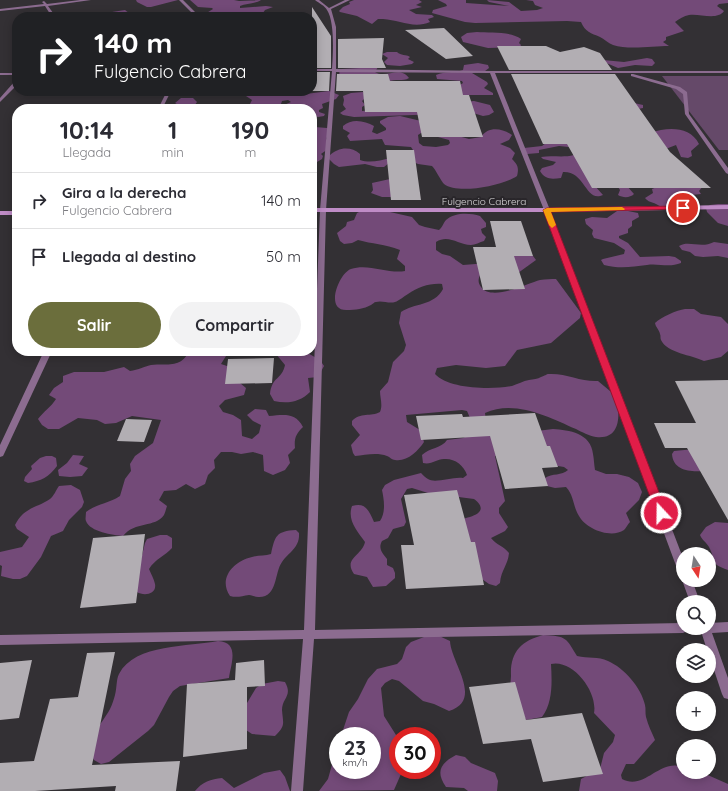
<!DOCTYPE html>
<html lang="es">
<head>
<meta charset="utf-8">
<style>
  body { margin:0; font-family:Quicksand,sans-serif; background:#f2f2f3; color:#2b2b33; height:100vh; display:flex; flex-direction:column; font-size:15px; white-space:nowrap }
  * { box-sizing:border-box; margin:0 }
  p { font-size:13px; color:#7c7c81 }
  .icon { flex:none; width:22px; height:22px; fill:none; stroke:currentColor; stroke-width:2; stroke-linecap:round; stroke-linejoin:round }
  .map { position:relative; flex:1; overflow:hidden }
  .drawer { position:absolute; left:12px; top:104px; width:305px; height:252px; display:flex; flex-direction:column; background:#fff; border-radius:16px; box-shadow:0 2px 10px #0003 }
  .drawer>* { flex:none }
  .hud { position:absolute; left:12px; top:12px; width:305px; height:84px; border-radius:16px; box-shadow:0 2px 10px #0003; background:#202124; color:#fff; overflow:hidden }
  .needle { width:26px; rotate:168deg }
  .controls { position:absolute; left:676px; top:547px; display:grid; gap:8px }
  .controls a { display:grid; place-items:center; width:40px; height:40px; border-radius:50%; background:#fff; box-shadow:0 2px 10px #0003; font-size:20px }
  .speed { position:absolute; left:329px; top:727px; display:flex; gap:8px; font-size:20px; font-weight:700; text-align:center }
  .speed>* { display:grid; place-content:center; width:52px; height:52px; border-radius:50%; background:#fff; box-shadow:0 2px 10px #0003; line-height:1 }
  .speed small { font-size:10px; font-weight:400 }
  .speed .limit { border:6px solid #d22; background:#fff; color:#111 }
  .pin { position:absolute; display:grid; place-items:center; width:34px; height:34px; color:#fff; margin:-17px; border:2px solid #fff; border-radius:50%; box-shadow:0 1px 4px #0007 }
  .me { position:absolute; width:44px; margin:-22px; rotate:339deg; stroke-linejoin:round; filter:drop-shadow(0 0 3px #0008) }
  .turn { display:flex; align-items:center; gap:14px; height:84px; padding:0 16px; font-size:18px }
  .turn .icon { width:52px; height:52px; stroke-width:2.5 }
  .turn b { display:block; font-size:28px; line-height:34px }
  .eta { display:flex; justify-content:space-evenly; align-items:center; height:68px; text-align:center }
  .eta b { font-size:24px; font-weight:700; line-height:28px }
  .action { display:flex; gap:8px; margin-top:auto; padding:8px 16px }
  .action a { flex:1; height:46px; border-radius:24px; background:#6b6e3c; color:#fff; font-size:16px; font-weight:700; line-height:46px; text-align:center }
  .action a+a { background:#f2f2f3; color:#2b2b33 }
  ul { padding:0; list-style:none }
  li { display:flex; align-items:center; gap:12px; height:56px; padding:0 16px; border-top:1px solid #e1e1e2 }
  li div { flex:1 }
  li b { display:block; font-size:15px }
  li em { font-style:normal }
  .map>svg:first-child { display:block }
  .green { fill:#654969 }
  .forest { fill:#734a78 }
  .building { fill:#b2aeb3 }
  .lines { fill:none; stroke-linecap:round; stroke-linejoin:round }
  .minor { fill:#8c6c90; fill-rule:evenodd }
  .secondary { fill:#bf8cc6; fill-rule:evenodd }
  .route { fill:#e11d48; stroke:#92132f }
  .slow { fill:#f59e0b }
  .labels { text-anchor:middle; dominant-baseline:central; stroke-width:4; stroke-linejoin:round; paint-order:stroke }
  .far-street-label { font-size:10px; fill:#d9d7d9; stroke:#29262a }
</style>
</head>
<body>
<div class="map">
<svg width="728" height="791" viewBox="0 0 728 791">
  <rect width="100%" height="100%" fill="#333034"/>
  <!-- green -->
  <path class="green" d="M662,76h66v74h-9z"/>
  <!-- forest -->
  <path class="forest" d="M136,0h42l-27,7h-4l-10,-5z
    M190,0h44l5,1 22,-1c-6,4 -15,3 -21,6v2l26,-2 7,1 -8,3 -2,3 -34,4h-22l-2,-3 8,-5 -1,-1 -14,-1z
    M354,0h65l3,2 -6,3 6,2 -13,3 7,4 16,1 2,2 -6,2 2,3c-16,7 -31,-2 -47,-3h-5l-6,5 -15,-8 -17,-4 -1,-1 4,-4 7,-3 -1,-2z
    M438,0h28v3l43,3 -20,-4 -2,-2 22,2 12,9 16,-1 6,-2 -8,-3 -2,-4 -7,-1h202v3l-9,1 -2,2 7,5c-7,10 -25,2 -35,4 -5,1 -10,4 -14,7l9,9 -18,6v3l-3,2 6,4c-16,0 -41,4 -56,-1 -5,-2 -9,-6 -13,-8 -9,-4 -15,-5 -19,-15l-14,-1 -92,2 -10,-1 -33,-9 1,-3 14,-4 -1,-2z
    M125,10c6,6 16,2 25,3l-8,4h-31l3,-2 -3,-1 1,-2z
    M477,32c12,1 34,-1 44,7l-2,4 2,2 -1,2 -32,1 -25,-6 -2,-5 6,-4z
    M387,52h10c4,4 9,2 13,5l-2,2 6,3 -2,2 -12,2 -13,-1 -3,-3 4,-4 -6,-4z
    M647,58l5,1 3,4 -3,3 -17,-1 -17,3 -14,-6 -1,-2 21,2z
    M478,63l10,2 1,3 -4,3 -13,2 15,9 1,2 -4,4 9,5v2h-34l1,-10 3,-2 -1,-2 -25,-2 -1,-4c9,-4 18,-2 27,-5l1,-5z
    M378,67l-3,5c11,7 25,-7 34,6 -6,4 -14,0 -21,4h-50l-1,-2 4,-4 -2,-3 3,-4z
    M255,91h24v2l19,2 31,-4 10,4 -3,4 -14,5 1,4 -4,2v2l6,2 -1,2 -6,1 -6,-2v-6h-29l-4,-2 12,-5 -3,-2 -6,1 -1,3c-4,1 -27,2 -31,0l2,-4 -6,-4 -1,-2z
    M363,92l3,5 -4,4 3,4 -3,2v4l112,-10 16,4 4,7 -5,3 -6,1 -10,-3 -119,4 -11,-2 -3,-2 6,-4 -3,-4 1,-5 -1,-4 8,-3z
    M181,98h12l4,4 -5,7h-6v-2l-6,-1 -5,-3z
    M634,103l9,2v3l-5,1 13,24c16,-6 39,-7 48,11l-8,7 1,5 -4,2 -7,-1 -5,-12 -13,5 -37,35 8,9c-4,4 -11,4 -16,1l2,-5 -2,-3 -24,-2 9,10c-18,8 -17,-24 -40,-23l-2,6c-9,1 -16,2 -21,-7l2,-3 11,-3 3,-3 -13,-3 -2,-2c11,-2 22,1 33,-2z
    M400,116l21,5 3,10 -6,4 1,8 4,3 13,1 12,-2 2,-2 -1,-3 -11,-3 20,-1 11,3 12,-2c7,-11 21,-9 31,-2l-3,5 -9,4 10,4 5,5 -3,6c6,6 7,9 5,17 -13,9 -59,19 -73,8 -3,-3 -8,-14 -12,-18l-14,-2 -9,-4 -20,3 -5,4h-7l-12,-3 -26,3 -5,-3 -5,-5v-3c9,-9 22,-10 31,-2v6c15,5 35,-4 50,-8l3,-2 -2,-3 -26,-2 -3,-6 -32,2 -3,-5 3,-3 -7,-4v-3c9,-8 22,-5 31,0l-2,6 5,2 9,-4v-2l-6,-5v-2l8,-4z
    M315,127l12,1 2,3v5l-3,2 2,11 -7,5 2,2 -1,3 -5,3 -5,-2v-31z
    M568,142l1,5 -10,-1 -20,4v3l-12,1 -3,-6 18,-2 4,-3z
    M390,179l13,18h-21l-11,-4 2,-3 -1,-7z
    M703,186l-4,5 2,3 -19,2 -1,3 6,6 -1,4c-12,3 -19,1 -30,-5 -4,-2 -8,-2 -11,-6l8,-5 -1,-4 5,-2z
    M718,204h10v22l-10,-3 -11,-11 -1,-4 4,-3z
    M385,209l5,3 22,5 7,8 6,2 14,3c4,-3 4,-7 7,-10 9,-8 24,-7 34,-4l6,7v4l-5,2 1,4 4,4 -2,4c-4,1 -9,4 -13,4 -13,0 -22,-11 -35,-3v8l6,4 8,2 13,9 25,-2 3,-9 42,2 3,4 -18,13 -38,2c-2,5 -2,8 1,12 11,15 47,-4 59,-7 6,-1 11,-1 16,-1l25,34 -1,5 -29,25 -34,7 -12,16 -19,2 -30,-3 -19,3 -2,6c13,15 57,16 77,12 6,-2 11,-5 17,-6 4,-1 9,-1 12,-3 4,-1 5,-3 8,-3 17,-1 32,8 49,7l18,15c4,17 6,44 -20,41 -7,-1 -14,-5 -20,-8 -27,-12 -62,-30 -91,-16l1,8 31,33 -22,2 10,45 -6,7v5l9,14 -3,4 -14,7c5,7 13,8 18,15 -1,12 -8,17 -9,30l-4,3 -7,-2 -10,-7 -26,-57c11,-1 41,-6 21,-21l-46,-6 -16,-5 -5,1 -6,10 5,23 -2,4 -11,3 -5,9 -6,3c-4,7 0,12 5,18v6l6,3 2,5v5l-9,8 -13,1 -6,-10 -13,-3c-11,-16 8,-18 11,-32 -8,-11 -18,-22 -13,-36 14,-4 17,5 22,16l6,-1c6,-9 4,-21 2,-31l3,-5 9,-5 27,-7c2,2 5,5 7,6 7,5 26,-3 35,-1l4,-3c-3,-10 -13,-17 -23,-16 -8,0 -12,6 -21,4l-1,-8c7,-7 20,-7 25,-15l16,-2 4,-2 3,-18 -3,-7 -5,-1 -56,5 1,7 13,8 4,12c-6,9 -17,20 -29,18 -3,0 -5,-3 -8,-4 -10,-4 -22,-1 -32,0l-2,-3 -2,-8 9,-10 -8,-10v-4c8,-9 19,-4 28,-9 3,-7 0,-14 0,-21l8,-9 5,-20 11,-11 2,-6 -7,-22 2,-11c13,-9 33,-6 42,-23l-1,-5c-12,-1 -24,3 -34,10 -4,2 -9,7 -13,8 -6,2 -13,-2 -19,0 -2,0 -3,2 -5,3 -7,4 -16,5 -24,5 -23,1 -8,-37 4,-41 17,-6 37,5 54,2v-5l-8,-7 3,-9c-15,-6 -28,-6 -42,-10l-6,3 -8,1 -4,-3 -3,-8 9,-7 1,-4 7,-2 3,-7 6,-3z
    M617,211h11l10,2 1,4 -7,4v5l-4,3v4l-9,3v2l9,5 12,14 29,-1 6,1 6,4v2c-12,5 -23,0 -34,2 -15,2 -28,4 -43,0l-3,-5 2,-1 21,-5 1,-4 -11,-7 -20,-5 -2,-4 1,-4 -7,-6 -1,-4v-1l7,-2 15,1z
    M714,242l14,2v14l-10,-2 -15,1 -8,-1 -5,-4 -8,-2 -3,-4c10,-6 22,3 35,-4z
    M685,309h9l7,5 20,3 7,7v27l-7,6 -17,4c-12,-6 -37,-8 -43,-21 -1,-2 0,-4 -1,-6 -1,-5 -4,-6 -5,-11 6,-6 22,-13 30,-14z
    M189,351h115l16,9 4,6 -6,11 -10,1 2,14c-10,10 -22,12 -36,9l-4,-7c2,-18 12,-14 15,-29l-9,-11 -50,2 -5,8 9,3 10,16 6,5 -2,7 -19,5 -6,6 4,6 10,3 8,5 1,16 10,3 7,-6 2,-8 -8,-4 -6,-6 8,-6 11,1 3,6c15,-1 26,-4 34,11 -7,7 -9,11 -8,21l-7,7 2,8 -5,7 -12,5 -9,-4 -1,-16 -10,-3 -12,2 -9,-2h-11l-7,8 1,8 -7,7 -3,9 -10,5 -9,-5 -10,6 -12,1 -5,9 8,6c-1,3 -2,7 -3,9 -9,13 -29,6 -41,21 -10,-1 -33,-4 -37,-15 -1,-2 0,-6 0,-9 12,-9 22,-8 34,-16l5,-17 6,-8 -1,-7 5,-8 18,-13 8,-23 -29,-4 -16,7 -11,1 -8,-4 -19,-2 -19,11h-11l-6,-4 -4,-6c6,-8 13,-12 18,-20l-7,-4 5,-7 9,-6v-6l11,-4h30l20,-5 6,4c8,-1 16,-5 21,-6 16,-2 30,4 38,-14z
    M553,429c16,1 38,4 40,25 1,5 1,10 2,16l11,4h11l12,3 9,6 4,9 -3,8 -13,13 4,9c-2,2 -4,6 -6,8 -13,9 -38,-1 -45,-14 -6,-9 -5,-21 -13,-29l-11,1 -8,-2 -3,-4 1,-4c7,-5 17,-2 23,-8l-4,-3 -12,-2 -15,-34z
    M695,449l7,22c-13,1 -29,-1 -30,-17l2,-3z
    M73,455l11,1 -5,8 9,4 -6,8 -12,1 -11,-1 -1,-6 9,-7z
    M46,456h6l4,2 1,8c-8,11 -16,15 -29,17l-4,-2 1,-4 7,-8 -1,-3 9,-8z
    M71,485l9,5 4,12 -2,5 -13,13 -6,11 -12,5 -10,21 -14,19 -7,3h-7l-12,-3 1,-10 -2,-1v-13l22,-5 7,-10 -12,-8 -2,-4c9,-18 22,-17 35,-26 4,-3 6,-9 9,-13z
    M715,522l13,1v47c-20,-7 -11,-8 -19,-23 -3,-5 -7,-7 -9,-12l6,-8z
    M296,530l3,3c1,15 -10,19 -17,29 -8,11 -4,36 -24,35 -3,0 -6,-2 -9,-2 -7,1 -12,3 -19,1 -12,-17 3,-35 22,-39 6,-2 13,-1 19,-3 4,-18 5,-23 25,-24z
    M160,535h7l5,3v10c-7,8 -17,11 -23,21 2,5 5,10 6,15 2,11 -12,12 -18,8v-16l8,-33 2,-4z
    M437,635l13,6c1,22 34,59 -1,70l-15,-7 -11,-3 -24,-20 -7,-2 -7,4 -4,5 3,28 12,19 2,8v27h3v4l-7,16 -75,1 9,-12 10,-36v27h34v-34h-31l8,-24 9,-13 10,-20 9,-10 20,-5 5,-5 4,-12 5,-5 13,-5z
    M543,635c24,1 23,3 34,21 11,3 21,0 31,5 16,7 33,26 37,44 1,4 0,8 1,12 2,8 6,16 9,23l-21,24h-8l-5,11 1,4c23,12 37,-21 61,-12v5h18l27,12v7h-149l2,-12 19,-10 4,-16 9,-11 2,-7 -21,-22c4,-21 -21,-54 -43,-49 1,18 2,38 -9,53l-16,3c-5,-12 -12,-23 -15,-35 -1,-2 0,-6 0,-9 -1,-24 10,-35 32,-41z
    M218,641c22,1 13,23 11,37l-49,8 -7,5 -4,6 -15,28 -6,6 -39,31 -8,2 -7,-4 -3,-6c1,-7 2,-14 5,-21 3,-9 10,-16 14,-24 2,-4 4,-10 5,-14 2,-7 1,-15 4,-21 16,-31 71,-27 99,-33z
    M278,681l7,1c8,14 -3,16 -3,28 1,14 4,15 -7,26l-23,-2 -6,-4 -2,-22 12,-20 6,-4z
    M456,755l9,2 6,6 24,10 3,8 -1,10h-29l-4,-3 -18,-1c-11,-16 -5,-24 10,-32z
    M280,770l5,7 5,14h-95c7,-9 16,-12 27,-13l12,10 30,-15z"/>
  <!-- building -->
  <path class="building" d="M312,7l19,29v32h-19z
    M444,28l29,28 -27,3 -41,-29z
    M384,38l-2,21 4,9h-48v-29z
    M497,46h49l14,6 24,-5 16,6 12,17h-103z
    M312,72h18l-1,19h-17z
    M337,74h51l2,7h70l3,14h6l14,42h-61l-5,-25h-52l-2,-21h-27z
    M511,74h104l55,78 41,36h-119l-25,-44h-24z
    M386,150h28l7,50h-30z
    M490,221h31l12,35h-19l11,33 -42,1 -10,-43h23z
    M274,358l-2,25 -47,1 3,-25z
    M728,380v140l-41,-72h-22l-11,-25h42l-21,-42z
    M535,413l12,33h3l8,21 -16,1 6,18 -43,3 -15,-53 -69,4 -5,-24 46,-2 1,3z
    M126,419l26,1 -8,22 -27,-1z
    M457,490l14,52h4l9,43 -78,4 -5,-44h13l-10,-50z
    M145,534l-9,69 -56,5 13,-70z
    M115,652l-23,113 88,-4 -4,30h-61l1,-5 -81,5h-35v-28l34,-2 16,-62 28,-2 9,-44z
    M32,660l-13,58 -19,2v-57z
    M264,660l1,26 -18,1v62l-64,8 4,-73 48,-4 1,-17z
    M515,682l11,38 56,-7 21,61 -60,8 -12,-43 -48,5 -14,-57z"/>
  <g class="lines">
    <!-- minor -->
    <path class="minor" d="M80,0h11l-43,6 8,11h-4l-7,-11 -45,5v-2l44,-5 -2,-2 2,-1 3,3z
      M179,0h4l17,17h-4z
      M315,0h4l10,8 16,-8h5l-19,9 5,18v42l156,2h236v2h-233l55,137 133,348v17l-4,-1 -1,-3 -134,-361 -54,-137 -154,-1 -10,138 -11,420 368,-7v5h5l-1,3 -4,2 -369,6 -11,152h-12l12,-152 -303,6v-10l304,-5 16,-420 12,-139h-20v-2h20c1,-14 3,-47 -5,-59 -2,-4 -8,-7 -12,-10z
      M0,73h17v2h-17z
      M633,74l47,13 7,5 2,22 39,54v6l-2,-1 -41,-59 -2,-20 -7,-5 -45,-13v-2z
      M15,81h2v4l-17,17v-4z
      M167,91h4l-9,18h-4z
      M44,351h8l-48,103 -1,2 -3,1v-12z
      M683,578v2h9l8,22h-10l-8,-22z
      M728,622v10l-16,1 16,45v21l-4,-1 -2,-4 -13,-39v-5h-2l-7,-22h9v-5z"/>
    <!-- secondary -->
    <path class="secondary" d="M728,205v4l-181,3h-235v-4h235z
      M0,211h17v4h-17z"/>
  </g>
  <!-- route -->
  <path class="route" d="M683,206h2v3l-134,3 116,301 -2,3h-8l-1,-3 -113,-303 4,-2z"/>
  <!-- slow -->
  <path class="slow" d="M622,207l3,2 -1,1 -73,2 5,13 -4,3 -3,-3 -6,-15 4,-2z"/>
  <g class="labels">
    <!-- far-street labels -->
    <g class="far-street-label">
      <text x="484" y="201">Fulgencio Cabrera</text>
    </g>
  </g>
</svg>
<div class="controls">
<a><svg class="needle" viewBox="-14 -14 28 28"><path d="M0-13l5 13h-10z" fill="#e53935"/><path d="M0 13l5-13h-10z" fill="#7c7c81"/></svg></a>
<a><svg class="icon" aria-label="search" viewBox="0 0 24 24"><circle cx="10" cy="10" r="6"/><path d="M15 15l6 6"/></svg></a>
<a><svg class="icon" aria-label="layers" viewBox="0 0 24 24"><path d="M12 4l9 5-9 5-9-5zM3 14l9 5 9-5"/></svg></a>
<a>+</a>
<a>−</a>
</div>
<div class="speed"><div>23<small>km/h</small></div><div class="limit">30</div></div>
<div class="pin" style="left:683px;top:208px;background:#d93025"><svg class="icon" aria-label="arrive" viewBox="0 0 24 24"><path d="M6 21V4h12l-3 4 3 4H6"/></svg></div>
<svg class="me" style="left:661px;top:513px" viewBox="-20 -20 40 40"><circle r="17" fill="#e11d48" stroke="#fff" stroke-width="3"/><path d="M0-11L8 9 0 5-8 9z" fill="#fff"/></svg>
<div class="hud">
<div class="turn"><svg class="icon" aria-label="right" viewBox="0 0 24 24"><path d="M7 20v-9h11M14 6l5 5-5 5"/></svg><div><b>140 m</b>Fulgencio Cabrera</div></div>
</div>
<section class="drawer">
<div class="eta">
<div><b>10:14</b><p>Llegada</p></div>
<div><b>1</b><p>min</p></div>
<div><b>190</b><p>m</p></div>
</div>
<ul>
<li><svg class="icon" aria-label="right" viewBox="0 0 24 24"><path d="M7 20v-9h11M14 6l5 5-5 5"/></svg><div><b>Gira a la derecha</b><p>Fulgencio Cabrera</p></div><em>140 m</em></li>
<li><svg class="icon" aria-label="arrive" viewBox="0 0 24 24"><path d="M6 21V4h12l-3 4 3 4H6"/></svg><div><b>Llegada al destino</b></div><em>50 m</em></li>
</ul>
<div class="action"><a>Salir</a><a>Compartir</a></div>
</section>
</div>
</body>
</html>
